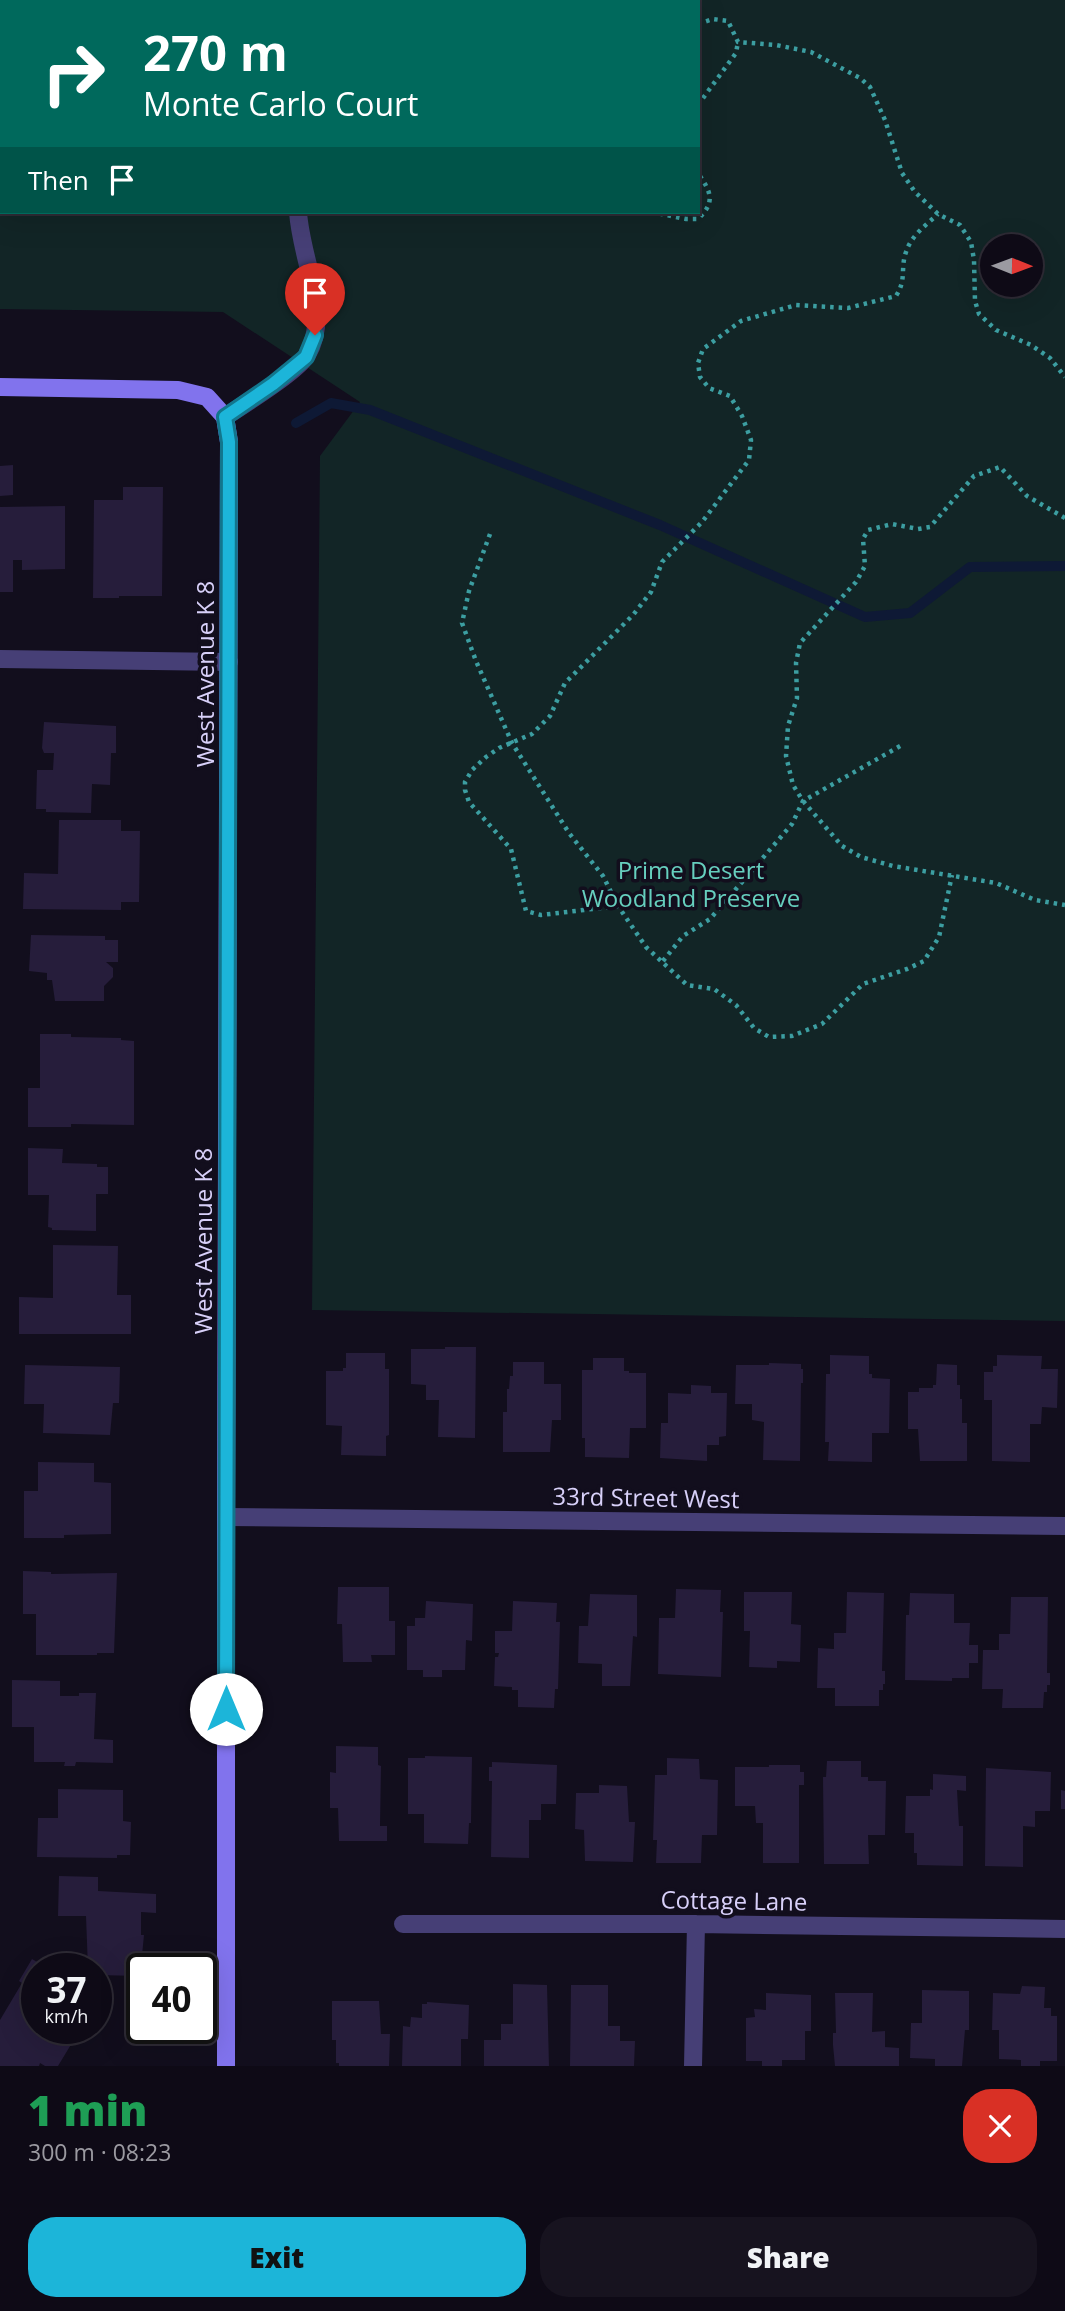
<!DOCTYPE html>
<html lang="en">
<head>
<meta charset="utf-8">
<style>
  body { margin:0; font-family:"Open Sans",sans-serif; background:#17131f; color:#f1f3f6; height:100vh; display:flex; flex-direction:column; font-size:26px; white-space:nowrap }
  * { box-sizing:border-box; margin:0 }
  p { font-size:23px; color:#9b9aa1 }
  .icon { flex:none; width:38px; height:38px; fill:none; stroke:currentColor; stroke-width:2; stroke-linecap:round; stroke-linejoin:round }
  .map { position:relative; height:2066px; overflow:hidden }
  .drawer { display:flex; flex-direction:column; background:#0e0a16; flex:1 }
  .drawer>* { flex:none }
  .guide { position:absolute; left:0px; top:0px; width:700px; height:214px; box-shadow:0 7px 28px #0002,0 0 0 2px #2e2b35; background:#00695c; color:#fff; overflow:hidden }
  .needle { width:46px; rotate:91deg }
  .buttons { position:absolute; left:980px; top:234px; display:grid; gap:14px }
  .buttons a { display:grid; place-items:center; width:63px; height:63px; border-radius:50%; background:#0e0a16; box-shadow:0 7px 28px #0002,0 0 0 2px #2e2b35; font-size:35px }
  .speed { position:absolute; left:21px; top:1953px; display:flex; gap:14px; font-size:35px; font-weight:700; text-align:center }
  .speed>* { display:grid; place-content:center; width:91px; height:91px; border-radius:50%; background:#0e0a16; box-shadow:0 7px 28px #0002,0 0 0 2px #2e2b35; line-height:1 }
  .speed small { font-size:18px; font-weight:400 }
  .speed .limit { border:4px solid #111; border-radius:10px; background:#fff; color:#111 }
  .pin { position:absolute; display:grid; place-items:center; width:60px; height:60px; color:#fff; margin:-72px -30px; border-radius:50% 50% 50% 0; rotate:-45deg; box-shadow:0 0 7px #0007 }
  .pin .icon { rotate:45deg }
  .me { position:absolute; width:77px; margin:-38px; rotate:0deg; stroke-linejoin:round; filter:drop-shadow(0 0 5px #0008) }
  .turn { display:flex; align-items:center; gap:24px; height:147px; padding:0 28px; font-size:32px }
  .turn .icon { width:91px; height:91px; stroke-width:2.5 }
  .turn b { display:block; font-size:49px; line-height:60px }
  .then { display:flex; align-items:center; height:66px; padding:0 28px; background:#0003; gap:14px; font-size:26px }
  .round { display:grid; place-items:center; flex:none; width:74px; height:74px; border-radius:28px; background:#17131f }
  .head { display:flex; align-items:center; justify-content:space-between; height:119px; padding:0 28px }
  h1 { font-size:42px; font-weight:800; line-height:52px; color:#1e9e55 }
  .primary-button { display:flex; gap:14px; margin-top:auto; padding:14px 28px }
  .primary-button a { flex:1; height:80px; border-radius:28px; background:#1cb5d9; color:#111; font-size:28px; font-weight:800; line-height:80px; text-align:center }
  .primary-button a+a { background:#17131f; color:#f1f3f6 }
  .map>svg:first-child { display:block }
  .green { fill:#122526; fill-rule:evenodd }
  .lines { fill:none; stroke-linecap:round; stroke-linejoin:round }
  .stream { stroke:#0e1935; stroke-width:10 }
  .building { fill:#261d3b }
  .path { stroke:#3c9ea1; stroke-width:4.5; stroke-dasharray:3.5 5; stroke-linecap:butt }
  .lane { stroke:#463f76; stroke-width:18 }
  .street { stroke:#463f76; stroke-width:18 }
  .secondary { stroke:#8173ed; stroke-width:18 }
  .route-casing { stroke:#12768d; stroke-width:18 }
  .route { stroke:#1cb5d9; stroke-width:12 }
  .labels { text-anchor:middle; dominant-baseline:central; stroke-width:7; stroke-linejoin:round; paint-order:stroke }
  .street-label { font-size:24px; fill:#d8d0f9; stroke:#120e1d }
  .park-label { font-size:24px; fill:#66cfbe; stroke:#120e1d }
</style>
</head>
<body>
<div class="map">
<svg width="1065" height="2066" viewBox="0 0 1065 2066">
  <rect width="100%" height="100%" fill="#120e1d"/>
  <!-- green -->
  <path class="green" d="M0,0h1065v1321l-753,-11 8,-854 40,-54 -137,-90 -223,-3zM2,2h696v210h-696zM992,247h39v38h-39z"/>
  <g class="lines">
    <!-- stream -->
    <path class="stream" d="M296,423l35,-20 39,7 290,115 205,92 45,-4 60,-46 95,-1"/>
  </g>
  <!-- building -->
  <path class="building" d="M13,465v30l-13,1v-30z
    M123,487h40l-1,109h-43v2h-26l1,-98h29z
    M65,506v63l-43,1v-10h-9v32h-13v-85z
    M44,722l72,4v27h-5l-1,32 -18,-1 -1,29 -45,-1v-3h-10l1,-39h16l1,-17h-10l-2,-5z
    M59,820h62v11h19l-1,71h-18v8l-98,-1 1,-36 34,1z
    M31,935l74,1v4h13v22h-12l7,6v9l-9,9v15h-49l-3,-21h-5v-7l-18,-2z
    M40,1034h31v3l50,1v2l13,1v84l-63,-1v3h-43v-39h12z
    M28,1148l35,1 -1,14 35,1v3h11v27h-12v37l-44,-1v-2l-4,-1 1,-32h-21z
    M53,1245l65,1 -1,49h14v39h-112v-37l34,1z
    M445,1347h31l-1,91 -37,-1 1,-37h-13v-15l-15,-1v-35h34z
    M346,1353h39v16h4v66l-3,1v20l-45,-1 1,-29 -16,-1v-54h17v-3h3z
    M830,1355l39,1v18h3v4l18,1 -1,54h-17v29l-44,-1 1,-19h-4l1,-68h4z
    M997,1355l45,1 -1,13h17l-1,39 -15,-1 -1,17h-11v38l-38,-1v-61h-8v-28h9v-6h4z
    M593,1358h31v13h5v2h17v55h-16l-1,30 -44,-1v-19h-3v-68h11z
    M513,1362h31v22h17v36h-9l-2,32h-47v-40h4v-23h2l1,-13h3z
    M769,1363l32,1v5h2v14h-2l-1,78 -37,-1 1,-38 -12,-2v-16h-17l1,-39h33z
    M937,1364l20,1v20h3v14h2v24h5v38h-47l-2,-32h-10v-37h11v-4h14v-3h3z
    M25,1365l95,2 -1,36h-6l-3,32 -67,-2 1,-29h-20z
    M691,1385l20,1v7h16l-1,43 -7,1v8h-12v16l-47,-3 1,-35h7v-30l23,1z
    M38,1462l56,1v19l17,1v51l-47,1v3h-40v-47h14z
    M23,1571l28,1v2l66,-1 -3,80h-17v2h-61v-41h-13z
    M338,1587h51v34h6v34h-24l1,7h-29l-1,-38h-5z
    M676,1589l45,1 -1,22h3l-2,65 -63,-3 1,-56h16z
    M744,1592h48l-1,32 10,1 -1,37 -23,-1v7l-28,-1 1,-36h-6z
    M847,1592l37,1 -2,78h3v13h-2v6h-4v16h-44v-18h-18l1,-40 16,1v-16h12z
    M910,1593l44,1v29h16l-1,22h9v18h-9v15h-17v3l-47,-1 1,-65h3z
    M590,1594l47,1v42l-4,-1 -3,50h-28v-22l-24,-1 1,-37h9z
    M1011,1597h37l-1,76h3v12h-3v7h-3l-1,16h-41l1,-19h-21l1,-39h16v-16h11z
    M426,1601l47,3 -1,37 -6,-1 -1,30h-23v7h-19v-7h-16v-44h8v-8h10z
    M513,1601l44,2 -1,19h4l-2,67h-3l-1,19 -36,-1v-17h-6v-3l-18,-1 1,-29h3l1,-4h-4v-22h17z
    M12,1680l48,1v15h19v-3h17l-2,46 19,1v23l-37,-1 -1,4h-11l1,-4h-31v-35h-22z
    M336,1746l42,1v18l3,1 -1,60h7v15h-48l-1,-33h-8v-36l6,1z
    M425,1756l47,1 -1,66h-2l-1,21 -44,-1v-29h-16v-56h17z
    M667,1758l32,1 1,20 18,1 -1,55h-15l-1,28h-45l1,-23h-4l2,-65h12z
    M827,1761h34v16h7v4h18l-1,54h-17l1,29h-45l-1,-87h3z
    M492,1762l65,3 -1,39h-15v16h-12v38l-38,-1 1,-76h-3v-14h3z
    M769,1765h31v7h4v13h-5v78h-36v-40h-7l-1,-17h-20v-39h34z
    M986,1768l65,4 -1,39h-15v16l-12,-1v41l-38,-1z
    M933,1774l33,2v15l-9,-1 2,36h4v40l-46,-1v-12h-3v-20h-9l1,-37h24v-7l3,1z
    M599,1785l28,1 2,36h6l-2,40 -48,-1 -1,-31 -9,-1 1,-36h23z
    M58,1789l65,1v31l8,1 -1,33h-13v3l-80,-1 1,-39h20z
    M1061,1790l4,1v18h-4z
    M59,1876l39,1v14l58,3v19l-15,-1v23h3l-4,41 -44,-1v-6h-8l-2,-53h-28z
    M32,1959l17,10h-12v59h44l-23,38h-13l-5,-3 -1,3h-39v-46l22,-37 -3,-2z
    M513,1984l34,1 2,81h-65v-26h17v-16h12z
    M571,1985h37v41h12v15h15l-1,25h-64z
    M1022,1986l23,1 -1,21h7v8h6v45h-17v5h-19v-6l-22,-1v-29h-7l1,-37 27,1z
    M922,1990l47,1v39h-4l-3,36h-27v-7l-25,-1 1,-35h11z
    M766,1993l45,2v36h-6v29h-23v6h-20v-5h-16v-43l9,-1 -1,-8 12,1z
    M835,1993h38l-1,39 13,-1v16l14,1v18h-64l-2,-21v-12h3z
    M332,2001h47l2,33h9l-1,32h-50v-3h-3v-23h-4z
    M427,2002l42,3 -1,34h-7v27h-59l1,-40 7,1 1,-10 11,1v-14h5z"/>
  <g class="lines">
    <!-- path -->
    <path class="path" d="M224,0l1,2
      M458,0v2
      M660,0l1,2
      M193,2l1,-2
      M698,24l15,-5 15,2 10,21 38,3 35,7 49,26 10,9 15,33 17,53 13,19 23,22 22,11 11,17 3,18 1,41 4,13 17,16 35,15 19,13 15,19
      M698,105l38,-52 2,-11
      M651,212l35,7h12c18,-17 13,-27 0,-46
      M1065,518l-38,-22 -27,-29 -26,9 -44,51 -12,2 -26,-5 -24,6 -5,9 2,27 -9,16 -56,61 -4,20 1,35 -9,28 -2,30 7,29 10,16 39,45 19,11 32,9 103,17 39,17 30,5
      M490,534l-21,57 -7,32 14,38 36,82 57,90 34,43 15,30 28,41 41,38 27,4 22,16 18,23 15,9 23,-1 30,-12 41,-40 44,-15 17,-8 15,-24 13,-62
      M618,906l-77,9 -15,-4 -15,-62 -42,-47 -4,-12v-8l7,-12 14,-13 13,-9 33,-14 18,-18 15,-33 68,-68 18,-23 11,-30 40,-40 47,-62 2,-20 -9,-24 -12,-20 -21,-8 -9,-11 -2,-14 5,-14 38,-28 55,-16 52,3 48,-12c11,-17 4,-27 10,-44 5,-16 20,-27 32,-38
      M663,961l20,-25 27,-17 39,-45 43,-50 11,-23 99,-56"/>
    <!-- lane -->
    <path class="lane" d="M335,2l1,-2
      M225,417c18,-12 73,-46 82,-62 10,-17 11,-39 8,-58 -5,-29 -15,-56 -17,-85"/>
    <!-- street -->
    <path class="street" d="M0,659l229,3
      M226,1517l839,9
      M403,1924h293l369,5
      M693,2066l3,-142"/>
    <!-- secondary -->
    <path class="secondary" d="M0,387l178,3 29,7 18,20 4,25 -3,1075v549"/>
  </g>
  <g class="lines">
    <defs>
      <path id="route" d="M226,1709l3,-1267 -4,-25 48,-33 33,-27 9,-22"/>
    </defs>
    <!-- route casing -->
    <use href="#route" class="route-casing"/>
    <!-- route -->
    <use href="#route" class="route"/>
  </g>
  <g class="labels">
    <!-- street labels -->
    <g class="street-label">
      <text transform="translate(204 674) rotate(-90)">West Avenue K 8</text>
      <text transform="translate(202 1241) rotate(-90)">West Avenue K 8</text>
      <text transform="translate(646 1497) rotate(1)">33rd Street West</text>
      <text transform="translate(734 1900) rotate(1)">Cottage Lane</text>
    </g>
    <!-- park labels -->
    <g class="park-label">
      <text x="691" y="869">Prime Desert<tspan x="691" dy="28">Woodland Preserve</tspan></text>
    </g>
  </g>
</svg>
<div class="buttons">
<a><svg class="needle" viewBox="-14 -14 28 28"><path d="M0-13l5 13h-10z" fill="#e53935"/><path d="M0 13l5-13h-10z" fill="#9b9aa1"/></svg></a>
</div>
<div class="speed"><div>37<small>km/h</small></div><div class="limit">40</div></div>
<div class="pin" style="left:315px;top:335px;background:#d93025"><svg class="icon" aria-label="arrive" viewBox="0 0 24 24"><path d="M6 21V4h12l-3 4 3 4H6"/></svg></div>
<svg class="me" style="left:226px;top:1709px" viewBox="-20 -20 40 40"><circle r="19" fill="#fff"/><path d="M0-13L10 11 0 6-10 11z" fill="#1cb5d9"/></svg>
<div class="guide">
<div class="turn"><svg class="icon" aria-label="right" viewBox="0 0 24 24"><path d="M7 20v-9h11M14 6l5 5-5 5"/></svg><div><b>270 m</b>Monte Carlo Court</div></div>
<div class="then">Then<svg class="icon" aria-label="arrive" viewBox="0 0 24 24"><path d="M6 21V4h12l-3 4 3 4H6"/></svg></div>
</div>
</div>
<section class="drawer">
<div class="head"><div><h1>1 min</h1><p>300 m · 08:23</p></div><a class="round" style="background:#d93025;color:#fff"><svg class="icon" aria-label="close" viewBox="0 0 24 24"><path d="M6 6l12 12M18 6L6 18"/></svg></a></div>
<div class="primary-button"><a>Exit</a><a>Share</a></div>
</section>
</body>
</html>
